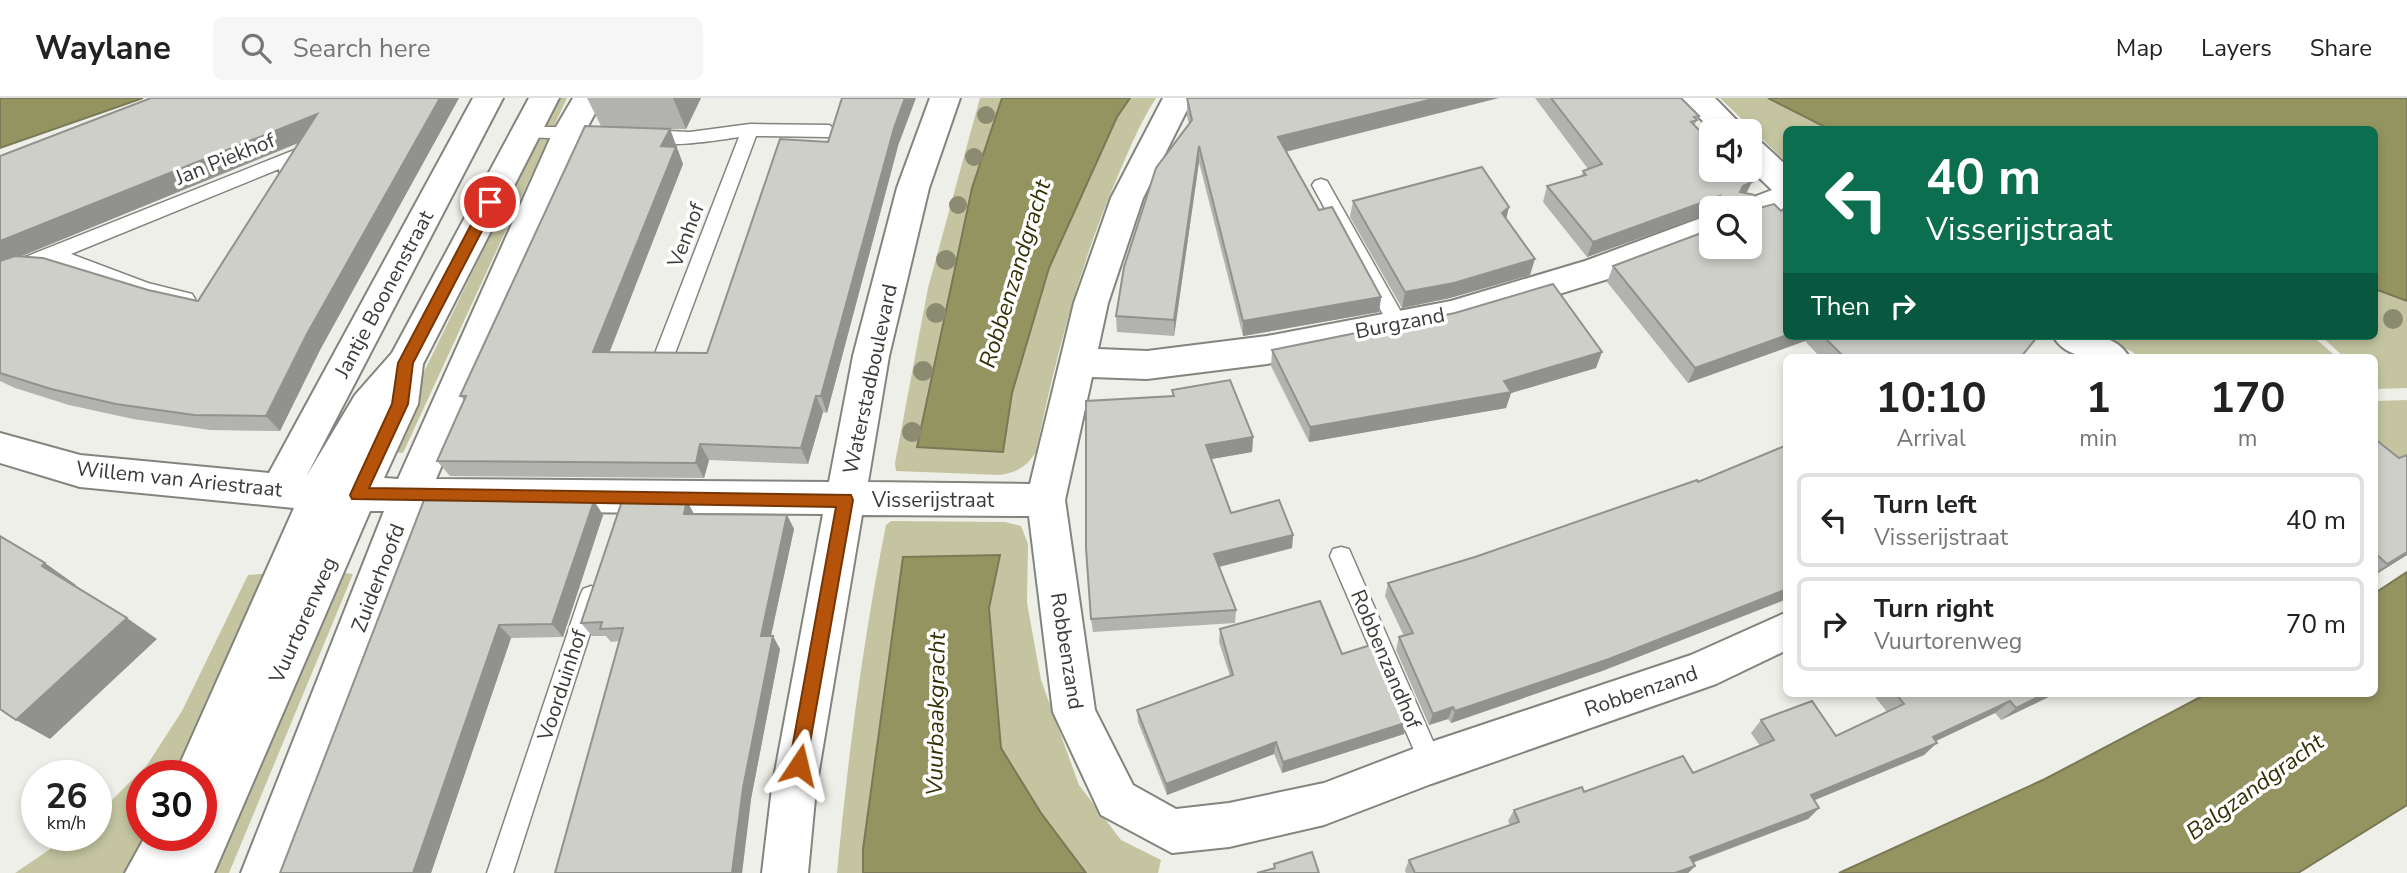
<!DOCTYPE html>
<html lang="en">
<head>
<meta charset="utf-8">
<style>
  body { margin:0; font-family:"Nunito Sans",sans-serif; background:#f6f6f6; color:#222; height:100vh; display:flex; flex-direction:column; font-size:26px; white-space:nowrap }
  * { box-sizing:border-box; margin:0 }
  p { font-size:23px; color:#767676 }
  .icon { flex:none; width:38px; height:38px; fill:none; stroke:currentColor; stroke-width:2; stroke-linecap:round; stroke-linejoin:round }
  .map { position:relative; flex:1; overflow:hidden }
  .details { position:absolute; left:1783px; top:256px; width:595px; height:343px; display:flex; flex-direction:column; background:#fff; border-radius:10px; box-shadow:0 4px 10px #0003 }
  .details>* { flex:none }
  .guide { position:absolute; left:1783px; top:28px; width:595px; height:214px; border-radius:10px; box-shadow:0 4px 10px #0003; background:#0b6e4f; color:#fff; overflow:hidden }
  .tools { position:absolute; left:1699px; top:21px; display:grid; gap:14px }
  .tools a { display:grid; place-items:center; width:63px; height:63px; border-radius:10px; background:#fff; box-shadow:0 4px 10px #0003; font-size:35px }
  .speed { position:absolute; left:21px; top:662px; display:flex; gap:14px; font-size:35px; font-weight:700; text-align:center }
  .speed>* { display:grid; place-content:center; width:91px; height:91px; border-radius:50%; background:#fff; box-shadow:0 4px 10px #0003; line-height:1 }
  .speed small { font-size:18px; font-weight:400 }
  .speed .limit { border:10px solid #d22; background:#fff; color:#111 }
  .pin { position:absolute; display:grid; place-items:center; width:60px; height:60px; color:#fff; margin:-30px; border:4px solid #fff; border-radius:50%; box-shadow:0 2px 7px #0007 }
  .me { position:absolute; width:77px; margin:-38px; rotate:10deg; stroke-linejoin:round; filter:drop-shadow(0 0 5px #0008) }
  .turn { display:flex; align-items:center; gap:24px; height:147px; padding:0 28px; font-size:32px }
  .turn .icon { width:91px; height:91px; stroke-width:2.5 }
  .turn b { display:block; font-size:49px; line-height:60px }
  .then { display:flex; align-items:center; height:66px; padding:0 28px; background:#0003; gap:14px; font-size:26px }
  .eta { display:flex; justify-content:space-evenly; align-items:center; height:119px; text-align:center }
  .eta b { font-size:42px; font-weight:700; line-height:49px }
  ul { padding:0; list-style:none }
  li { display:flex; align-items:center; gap:21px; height:94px; margin:0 14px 10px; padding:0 14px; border:4px solid #e0e0e0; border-radius:10px }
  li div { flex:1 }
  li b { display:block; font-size:26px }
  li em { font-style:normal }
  header { display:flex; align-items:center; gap:42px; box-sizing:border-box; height:98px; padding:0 35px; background:#fff; border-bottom:2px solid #e0e0e0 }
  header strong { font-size:33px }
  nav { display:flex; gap:38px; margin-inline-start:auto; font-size:24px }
  .search { width:490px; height:63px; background:#f6f6f6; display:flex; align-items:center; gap:18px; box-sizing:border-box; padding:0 24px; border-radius:10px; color:#767676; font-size:26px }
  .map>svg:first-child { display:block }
  .green { fill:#c4c5a0 }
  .water { fill:#949461; stroke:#797955; stroke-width:2 }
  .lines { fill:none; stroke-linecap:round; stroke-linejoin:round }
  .lane-casing { stroke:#84847f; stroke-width:3 }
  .street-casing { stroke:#84847f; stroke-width:4 }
  .lane { fill:#fff; fill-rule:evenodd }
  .street { fill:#fff; fill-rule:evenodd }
  .tree { fill:#8b8b71 }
  .wall { fill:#b2b2ae; fill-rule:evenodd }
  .shaded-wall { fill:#91918d }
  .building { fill:#cfcfca; stroke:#91918d; stroke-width:2 }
  .route { fill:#b45309; stroke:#753606; stroke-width:2 }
  .labels { text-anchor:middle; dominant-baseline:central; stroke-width:7; stroke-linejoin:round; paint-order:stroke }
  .street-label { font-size:21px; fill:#3b3b39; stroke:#fff }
  .water-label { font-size:23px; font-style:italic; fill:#333206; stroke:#fff }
</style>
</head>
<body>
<header>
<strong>Waylane</strong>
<div class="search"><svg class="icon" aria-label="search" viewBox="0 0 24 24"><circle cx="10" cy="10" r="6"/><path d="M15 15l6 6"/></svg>Search here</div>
<nav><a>Map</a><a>Layers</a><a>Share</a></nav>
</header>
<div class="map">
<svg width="2407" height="775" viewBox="0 0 2407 775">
  <rect width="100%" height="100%" fill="#efefe9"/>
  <!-- green -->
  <path class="green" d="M557,0h10l-164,355 -14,-1 -2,-4z
    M980,0h22l-30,90 -55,259 86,4 9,-58 37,-125 68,-151 13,-19h26c-18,28 -29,57 -42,87 -36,86 -59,175 -78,267 -10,15 -18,20 -36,23l-104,-4 -1,-8 33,-175z
    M1720,0h48l61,31 -42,1v33z
    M2375,191l32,12v87l-32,1v-32h-31l-23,-21h54z
    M2098,238h214l25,21h-201l-3,-5z
    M2407,302v84l-32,-25v-58z
    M891,423l114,1 16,4 7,18 -1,59 14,77 38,105 42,55 40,20 -3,13h-72l-45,-60 -40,-65 -12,-140 10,-52 -96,2 -40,291v24h-26c11,-117 26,-233 49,-348z
    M335,474l18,2 -124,299h-28z
    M274,475l-90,202h-42v60h10l-21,38h-116l56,-38h25v-19l51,-51 35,-54 66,-136z"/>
  <!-- water -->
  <path class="water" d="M0,0h143l-143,50z
    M1002,0h128l-13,19 -68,151 -37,125 -9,59 -86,-5 55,-259z
    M1768,0h639v203l-32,-12v-159l-546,-1z
    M1000,457l-11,53 12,140 40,65 45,60h-223v-24l40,-292z
    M2407,474v233l-109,68h-459l206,-94 163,-86h167v-100z"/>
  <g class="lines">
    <defs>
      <path id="lane" d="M750,26l79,1 9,6 -9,6 -73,-1 -82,220 -3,5 -7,3 -7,-3 -3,-5 85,-219c-20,3 -89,15 -102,-1l9,-6 44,2z
        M526,29h53l9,6 -9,6 -59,-2 -3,-4 3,-4z
        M297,51l9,6 -14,21h-12l-1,-7 -208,85 77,29 44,11 3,5 -3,5 -7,2 -48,-12 -84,-33 -53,21v-15z
        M1321,81l6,2 78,138 3,5 -3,5 -7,2 -7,-2 -79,-144 3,-4z
        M1341,449l8,2 3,7 87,199 4,8 -4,8 -8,3 -8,-3 -93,-215 3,-7z
        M591,488l8,3 3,7 -89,277h-26l93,-277 3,-7z"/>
      <path id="street" d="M473,0h30l-197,379 49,-82 37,-42 137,-255h30l-136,266 -5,40 -34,74 14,1 155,-347 20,-34h30l-18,34 -149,347 393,3 24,-126 44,-168 33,-90h30l-31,90 -40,168 -21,126 162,2 44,-181 37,-105 52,-100h30l-50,100 -35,105 -10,46 49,2 120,-15 184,-35 134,-40 127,-47v25l-104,40 -157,48 -184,37 -120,15 -55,-2 -27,123 30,210 38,75 43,24 53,-6 95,-20 107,-41 260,-87 96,-43v38l-71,34 -285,100 -107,41 -95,22 -57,6 -71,-38 -48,-103 -24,-196 -167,-1 -46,273 -8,85h-46l10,-85 51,-274 -400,-3 -136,362h-46l143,-362h-14l-156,362h-89l21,-38h55v-36l3,-6 -3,1v-19h-26l119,-267 -214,-21 -80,-24v-30l80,22 189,18z
        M1681,0h34l32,33h-35z
        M1750,41l11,3 26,24v44l-37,13v-15h-15l3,-5 34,-13 -22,-21z
        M2053,238c27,0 61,-6 76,21 -27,0 -61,6 -76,-21z"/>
    </defs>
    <!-- lane casing -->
    <use href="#lane" class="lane-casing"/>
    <!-- street casing -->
    <use href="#street" class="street-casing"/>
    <!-- lane -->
    <use href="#lane" class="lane"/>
    <!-- street -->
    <use href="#street" class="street"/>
  </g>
  <!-- trees -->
  <g class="tree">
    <circle cx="986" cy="17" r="9"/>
    <circle cx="974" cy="59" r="9"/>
    <circle cx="958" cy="107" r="9"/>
    <circle cx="946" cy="162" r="10"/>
    <circle cx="936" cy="215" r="10"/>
    <circle cx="2393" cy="221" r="10"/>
    <circle cx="923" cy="273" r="10"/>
    <circle cx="912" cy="334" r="10"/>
  </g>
  <!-- wall -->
  <path class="wall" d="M459,0l-139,252 -40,81 -70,-1 -77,-11 -64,-14 -54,-17 -15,-7v-225zM299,45l-101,158 -50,-11 -127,-34z
    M587,0h114l-15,31h-16l13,35 -74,188 98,1 191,-207 -71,267 -4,-1 -15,52 -99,-4 -5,18 -254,-2 -13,-15 27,-61 -4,-4 141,-270z
    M1535,0h146l18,18 -5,10 52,67 10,16 31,127h251l-17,21h-201l-15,-16 -117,42 -81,-101 6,-16 99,-19 38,-39h-38l-125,49 -44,-55 4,-16 34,-9 2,-6 5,-2z
    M1187,1l99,52 33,59 62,87 -2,15 -136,24 -44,-174 -25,174 -57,-4 -1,-16 73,-192 -2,-8z
    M1353,103l153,18 24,56 -80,23 -48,10 -52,-91z
    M1272,252l324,18 -85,25 -5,15 -197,34 -38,-76z
    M1172,292l81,47 -1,15 -41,7 20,54 62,22 -1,13 -73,19 17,43 -1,13 -142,9 -2,-13 82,-222z
    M2375,341l24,19 8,-3v100l-32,20z
    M1787,347v154l-185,72 -151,52 -3,-4 -19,6 -33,-75 3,-13 5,-1 -19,-40 3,-13 87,-26 223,-75z
    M424,402l170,1 9,14 -40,122 -52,1 -80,235z
    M687,403l7,13 93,1 7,14 -23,107 9,13 -29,150 -9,74h-187l65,-232 -9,1 -5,-6h-14l-11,-13z
    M1220,531l122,25 66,68 -4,12 -122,39 -8,-19 -107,41 -29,-73 -1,-12 93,-34 -11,-34z
    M1872,595h185l-56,27 -6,-7 -59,28 -12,14 -109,45 4,8 -11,11 -115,44 2,3 -7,7h-282l-1,-3 4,-10 101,-35 -2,-4 6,-11 70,-18 109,-19 67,-27 -9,-13 10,-13 75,16 51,-24z"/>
  <!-- shaded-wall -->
  <path class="shaded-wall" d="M440,0h19l-139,252 -40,81 -14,-15 41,-82z
    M673,0h28l-15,31z
    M905,0h11l-18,48 -71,267 -6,-17 73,-268z
    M1437,0h62l-222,56 1,-17z
    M317,16l12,16 -329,135v-24z
    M670,31l13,35 -80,205 -10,-17 68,-206z
    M1199,48v16l-25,174v-16z
    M1752,84l-8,16 -8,4 7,-16z
    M1720,98l-5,12h-3v5l-125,44 6,-15z
    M1509,109l-4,17 -3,-11z
    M1535,161l-5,16 -80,23 -48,10 3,-16z
    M1381,199l-2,15 -136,24v-15z
    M1787,237v1h21l-3,5 -117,42 7,-15z
    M1602,254l-6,16 -85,25 -5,15 -197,34 1,-15 194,-46z
    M816,298l7,16 -15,52 -7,-16z
    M1253,339l-1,15 -46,8v-15z
    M700,346l9,16 -5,18 -8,-15z
    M594,403l9,14 -40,122 -11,-13z
    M687,403l8,15 -11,-2z
    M787,417l7,14 -26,120 -7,-13z
    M1293,437l-1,13 -78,20v-14z
    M2407,454v3l-32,20v-2z
    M45,465l31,22 -2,3 -32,-22z
    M1787,491v10l-185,72 -151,52 4,-12z
    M127,520l30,21 -107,100 -34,-19z
    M499,527l12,13 -80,235h-18z
    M773,538l7,13 -29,150 -9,74h-10l11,-85z
    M2046,595h11l-56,27 15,-12z
    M2010,603l-15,12 -76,36 14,-12z
    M1453,609l-5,12 -19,6 4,-11z
    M1408,624l-4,12 -122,39 1,-11z
    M1276,644l-2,12 -107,41 -1,-11z
    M1937,645l-13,12 -124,51 11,-11z
    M1819,710l-11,11 -128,48 10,-10z
    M1695,768l-7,7h-13z"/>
  <!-- building -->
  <path class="building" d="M151,0h289l-133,236 -41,82 -72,-1 -78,-11 -65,-15 -51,-16v-112l15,-5 28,2 105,32 50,11 119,-187 -317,127v-85z
    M842,0h63l-11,30 -73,268h-5l-15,52 -101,-4 -4,19 -259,-2 29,-65h-6l125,-270 85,3 -9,17 15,1 -83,205 114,1 73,-214 48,3z
    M1187,0h250l-159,39 41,73 13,-3 49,90 -138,24 -44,-175 -25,174 -58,-4 8,-49 32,-99 36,-48z
    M1551,0h130l18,18 -5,1 3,3 -6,2 21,21v27h27l13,12 -9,4 -3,6 15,3 1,14 18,-5 7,7 6,-5v129l-92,33 -82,-102 99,-37v18h38v-39h-30v-12l-127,46 -46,-56 39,-11 -3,-4 19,-7z
    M1482,69l27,40 -7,6 33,46 -81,24 -49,9 -52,-91z
    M1553,186l49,68 -98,29 7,11 -201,35 -38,-77 183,-37z
    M1823,238h215l-17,21h-177z
    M1230,282l23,57 -47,8 25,68 48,-13 14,35 -79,19 22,56 -145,9 -5,-71v-147l88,-5 -2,-6z
    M2375,341l24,19 8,-3v97l-20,12 -12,-11z
    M1787,347v144l-178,70 -154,52 -2,-4 -20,7 -34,-77 14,-4 -25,-50 87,-26 222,-77 1,2z
    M424,402l170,1 -42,123 -53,1 -86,248h-133z
    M622,403h65l-3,13 103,1 -26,121h12l-30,152 -11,85h-177l68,-245 -23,1 2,-7 -21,1z
    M0,438l45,27 -3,3 85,52 -111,102 -16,-11z
    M1320,503l22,53 32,-10 34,78 -125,40 -7,-20 -110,42 -29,-74 96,-35 -13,-46z
    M1895,595h151l-30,15 -6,-7 -77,36 4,6 -126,52 8,13 -129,49 5,9 -20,7h-260l-6,-13 110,-38 -5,-12 68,-23 2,5 99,-36 10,17 81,-33 -13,-20 51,-19 24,35 68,-32z
    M1312,754l7,21h-62l18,-5 -1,-4z"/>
  <!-- route -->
  <path class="route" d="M490,99l7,5 -84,161 -5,41 -39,84 482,7 2,5 -48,271 -6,3 -7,-3 -3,-6 47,-258 -484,-8 -2,-4 42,-91 6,-41 85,-161z"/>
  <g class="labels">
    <!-- street labels -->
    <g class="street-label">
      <text transform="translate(225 61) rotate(-22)">Jan Piekhof</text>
      <text transform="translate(686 137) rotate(-69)">Venhof</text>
      <text transform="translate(384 196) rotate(-62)">Jantje Boonenstraat</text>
      <text transform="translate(1400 225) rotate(-11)">Burgzand</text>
      <text transform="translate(870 281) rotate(-78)">Waterstadboulevard</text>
      <text transform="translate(179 381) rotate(6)">Willem van Ariestraat</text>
      <text x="933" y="402">Visserijstraat</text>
      <text transform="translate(378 480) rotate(-69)">Zuiderhoofd</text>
      <text transform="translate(303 522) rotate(-66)">Vuurtorenweg</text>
      <text transform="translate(1067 553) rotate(81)">Robbenzand</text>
      <text transform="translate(1386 561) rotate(67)">Robbenzandhof</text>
      <text transform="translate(562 587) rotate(-72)">Voorduinhof</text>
      <text transform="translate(1641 593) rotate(-19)">Robbenzand</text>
    </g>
    <!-- water labels -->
    <g class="water-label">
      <text transform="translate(1015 176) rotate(-73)">Robbenzandgracht</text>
      <text transform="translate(936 616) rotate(-89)">Vuurbaakgracht</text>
      <text transform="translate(2255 689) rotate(-36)">Balgzandgracht</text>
    </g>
  </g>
</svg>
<div class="tools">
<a><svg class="icon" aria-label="sound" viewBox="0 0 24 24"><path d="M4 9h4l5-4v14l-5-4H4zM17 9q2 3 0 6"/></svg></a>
<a><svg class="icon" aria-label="search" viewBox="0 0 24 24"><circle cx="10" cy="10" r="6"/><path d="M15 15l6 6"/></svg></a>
</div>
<div class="speed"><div>26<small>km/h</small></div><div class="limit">30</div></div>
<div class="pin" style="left:490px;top:104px;background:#d93025"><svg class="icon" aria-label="arrive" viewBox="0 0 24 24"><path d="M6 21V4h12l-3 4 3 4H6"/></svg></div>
<svg class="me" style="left:799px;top:667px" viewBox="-20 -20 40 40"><path d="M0-17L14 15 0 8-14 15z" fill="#b45309" stroke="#fff" stroke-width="4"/></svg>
<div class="guide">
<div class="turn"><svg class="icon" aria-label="left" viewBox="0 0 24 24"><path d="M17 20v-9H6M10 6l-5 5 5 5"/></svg><div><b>40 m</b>Visserijstraat</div></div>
<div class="then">Then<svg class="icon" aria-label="right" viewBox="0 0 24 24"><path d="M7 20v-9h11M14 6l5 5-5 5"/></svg></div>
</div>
<section class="details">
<div class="eta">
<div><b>10:10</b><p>Arrival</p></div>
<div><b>1</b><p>min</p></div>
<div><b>170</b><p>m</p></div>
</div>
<ul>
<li><svg class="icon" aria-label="left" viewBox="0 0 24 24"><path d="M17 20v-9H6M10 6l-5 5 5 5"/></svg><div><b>Turn left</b><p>Visserijstraat</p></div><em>40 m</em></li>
<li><svg class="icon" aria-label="right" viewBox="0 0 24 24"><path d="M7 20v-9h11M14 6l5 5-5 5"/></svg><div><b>Turn right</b><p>Vuurtorenweg</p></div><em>70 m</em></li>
</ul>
</section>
</div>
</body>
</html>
